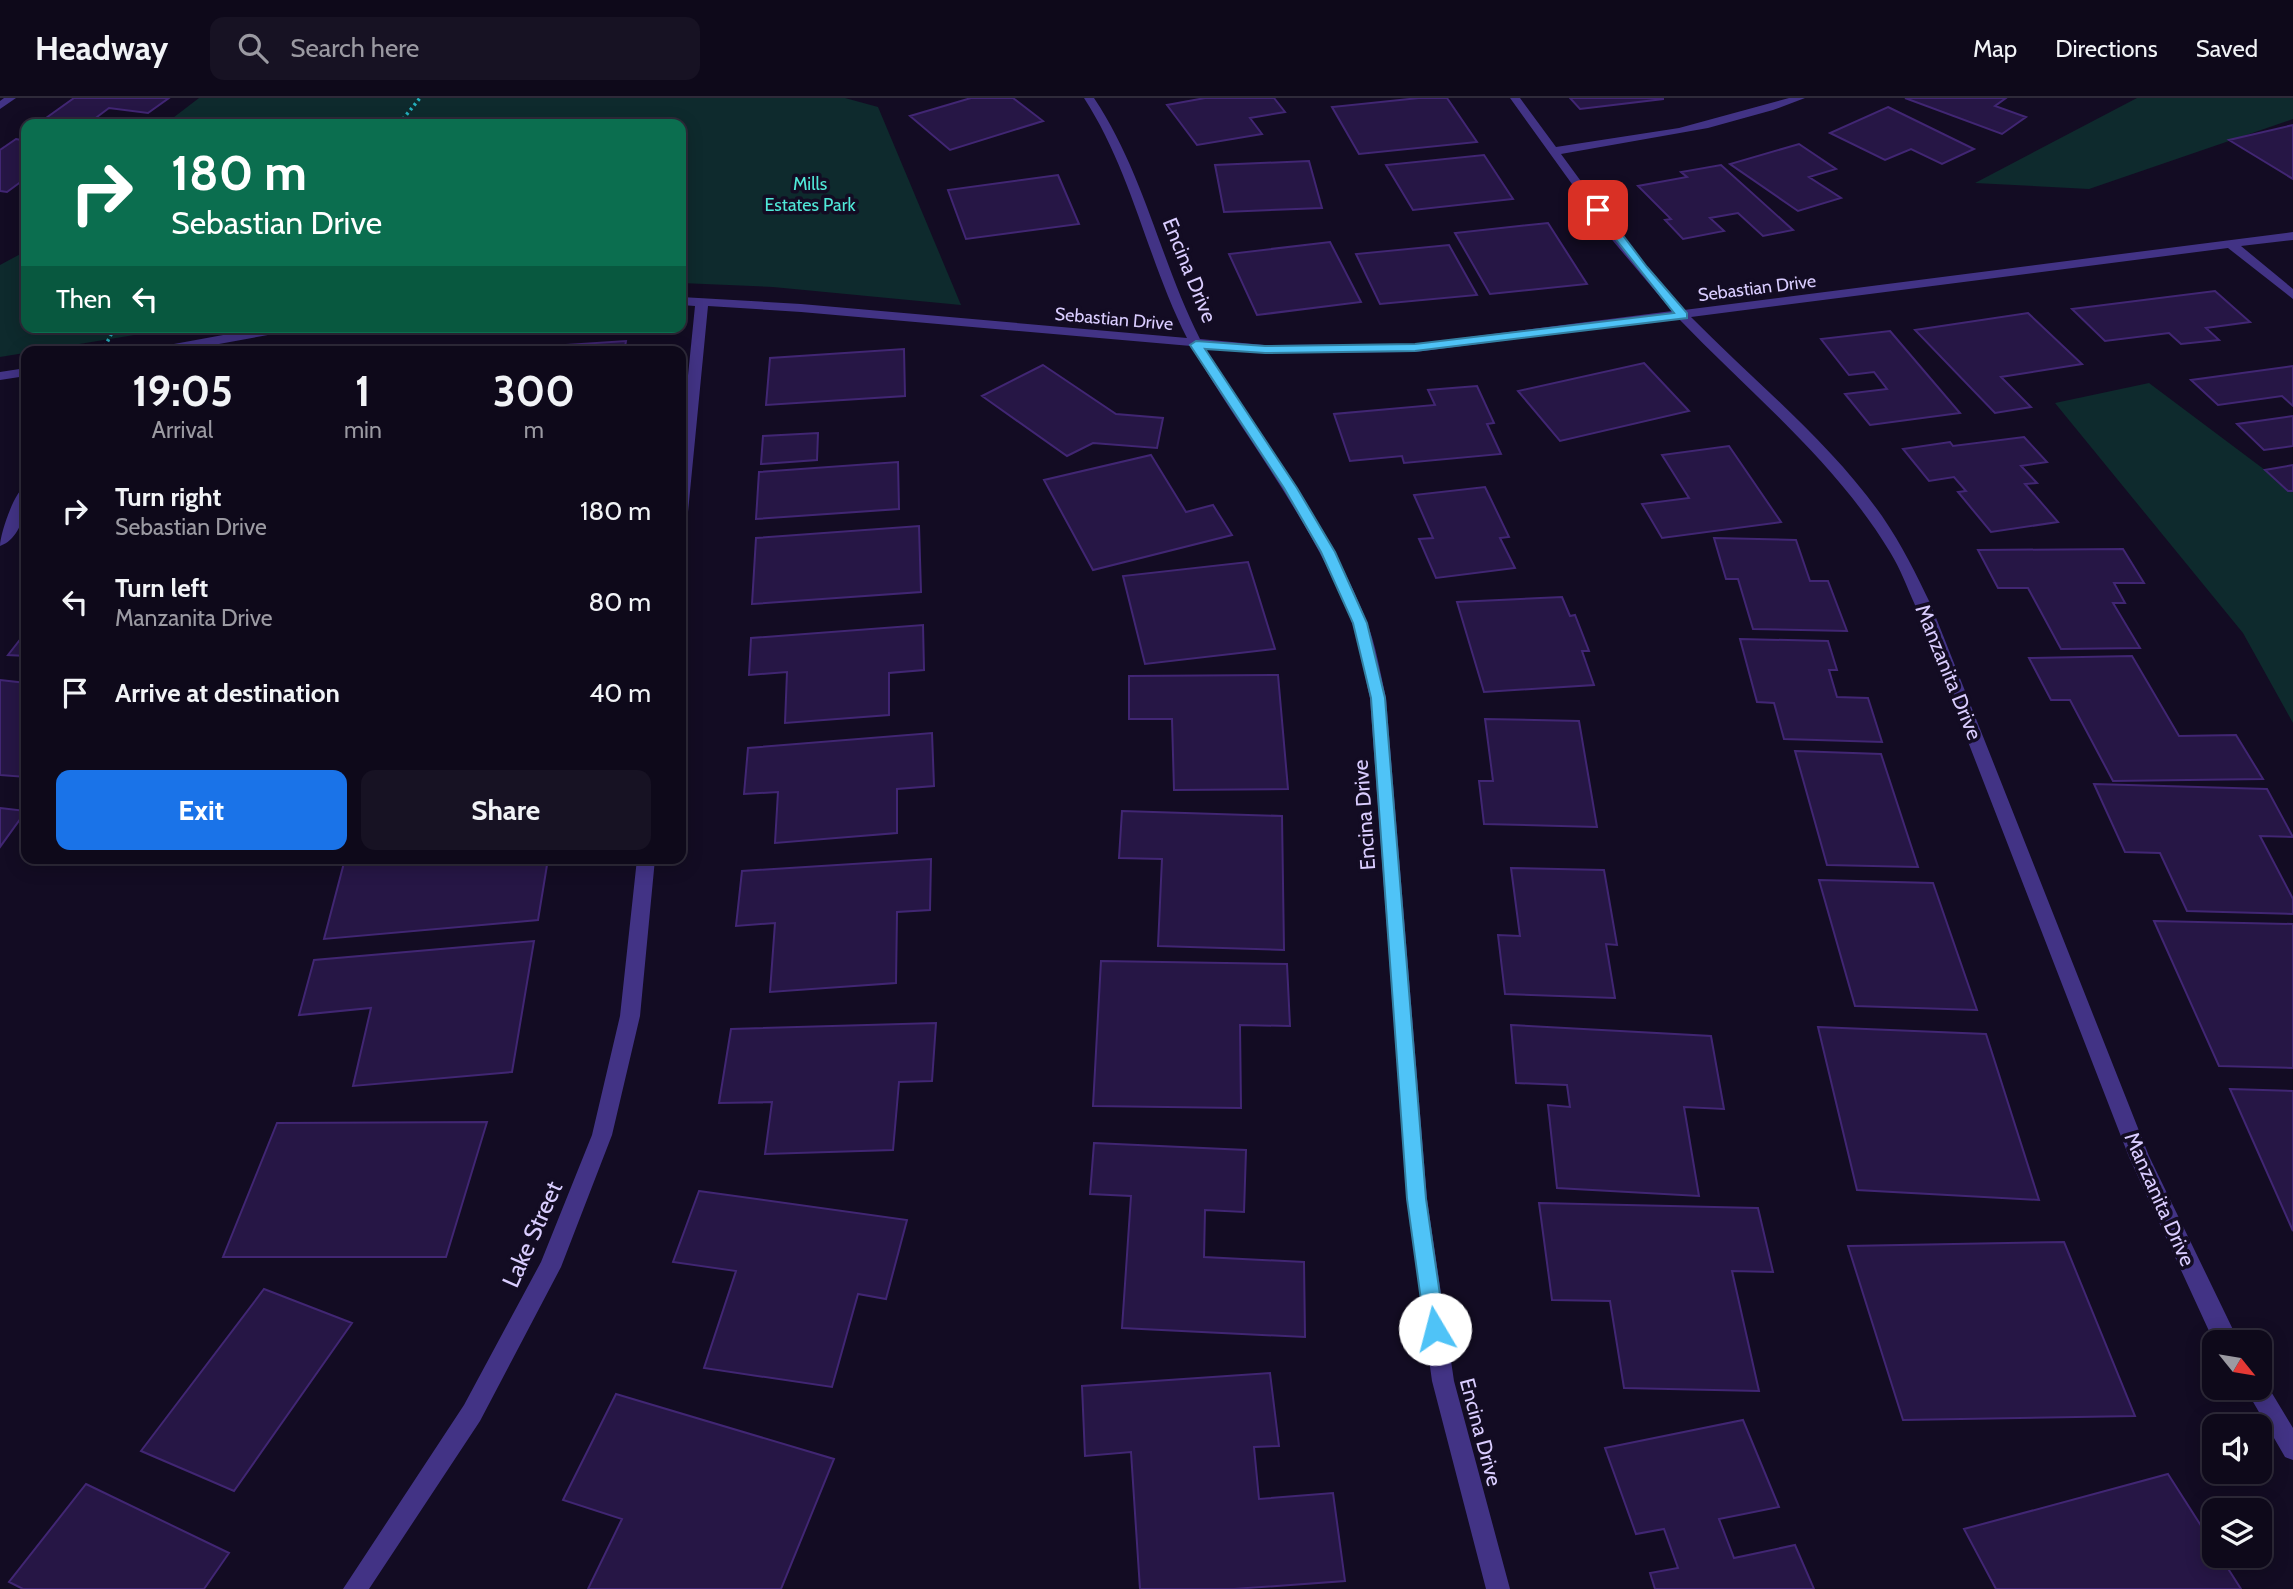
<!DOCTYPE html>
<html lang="en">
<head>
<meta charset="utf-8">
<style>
  body { margin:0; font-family:Cabin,sans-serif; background:#171223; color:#f1f3f6; height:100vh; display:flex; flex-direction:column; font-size:26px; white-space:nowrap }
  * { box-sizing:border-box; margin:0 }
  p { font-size:23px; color:#9b9aa2 }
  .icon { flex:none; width:38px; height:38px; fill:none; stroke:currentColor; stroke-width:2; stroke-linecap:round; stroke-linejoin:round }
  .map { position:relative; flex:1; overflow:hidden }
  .sheet { position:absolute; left:21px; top:248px; width:665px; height:518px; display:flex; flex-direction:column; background:#0e091a; border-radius:14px; box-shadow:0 4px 18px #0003,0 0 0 2px #2e2a39 }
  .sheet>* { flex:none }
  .hud { position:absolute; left:21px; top:21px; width:665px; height:214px; border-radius:14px; box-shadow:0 4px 18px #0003,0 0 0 2px #2e2a39; background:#0b6e4f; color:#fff; overflow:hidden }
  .needle { width:46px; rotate:120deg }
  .buttons { position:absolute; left:2202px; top:1232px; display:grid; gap:14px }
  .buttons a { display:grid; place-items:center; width:70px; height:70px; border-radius:14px; background:#0e091a; box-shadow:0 4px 18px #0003,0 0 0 2px #2e2a39; font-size:35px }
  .pin { position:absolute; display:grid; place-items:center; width:60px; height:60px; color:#fff; margin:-30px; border-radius:14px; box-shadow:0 4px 10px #0006 }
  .me { position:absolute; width:77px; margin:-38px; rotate:352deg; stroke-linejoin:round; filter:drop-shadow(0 0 5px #0008) }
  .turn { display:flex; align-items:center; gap:24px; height:147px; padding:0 35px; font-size:32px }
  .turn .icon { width:91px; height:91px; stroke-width:2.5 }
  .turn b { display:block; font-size:49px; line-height:60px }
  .then { display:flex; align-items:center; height:66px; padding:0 35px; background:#0003; gap:14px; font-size:26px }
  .eta { display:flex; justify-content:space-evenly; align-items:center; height:119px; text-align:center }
  .eta b { font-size:42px; font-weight:800; line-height:49px }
  .button { display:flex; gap:14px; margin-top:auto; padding:14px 35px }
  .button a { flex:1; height:80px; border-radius:14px; background:#1a73e8; color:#fff; font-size:28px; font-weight:800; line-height:80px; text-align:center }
  .button a+a { background:#171223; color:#f1f3f6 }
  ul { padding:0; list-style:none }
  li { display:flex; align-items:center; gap:21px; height:91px; padding:0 35px }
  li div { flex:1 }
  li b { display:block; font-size:26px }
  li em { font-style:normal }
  header { display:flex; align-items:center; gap:42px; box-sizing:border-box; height:98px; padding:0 35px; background:#0e091a; border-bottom:2px solid #2e2a39 }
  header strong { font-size:33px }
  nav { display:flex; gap:38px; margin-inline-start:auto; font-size:24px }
  .search { width:490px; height:63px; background:#171223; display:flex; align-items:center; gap:18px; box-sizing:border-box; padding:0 24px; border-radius:14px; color:#9b9aa2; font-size:26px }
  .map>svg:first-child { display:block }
  .green { fill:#0e2a2d }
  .building { fill:#261645; stroke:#412673; stroke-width:2 }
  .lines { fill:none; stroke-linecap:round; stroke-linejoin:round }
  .path { stroke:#24afbc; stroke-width:3.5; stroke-dasharray:2.5 3.5; stroke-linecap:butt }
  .street { fill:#423385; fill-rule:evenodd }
  .route { fill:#4fc3f7; stroke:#337fa1; stroke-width:2 }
  .labels { text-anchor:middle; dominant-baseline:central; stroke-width:7; stroke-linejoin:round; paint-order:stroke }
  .far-park-label { font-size:18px; fill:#50e8d8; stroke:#130c23 }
  .far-street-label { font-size:18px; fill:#dacdff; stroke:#130c23 }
  .street-label { font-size:21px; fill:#dacdff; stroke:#130c23 }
  .near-street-label { font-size:24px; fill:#dacdff; stroke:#130c23 }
</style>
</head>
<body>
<header>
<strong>Headway</strong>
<div class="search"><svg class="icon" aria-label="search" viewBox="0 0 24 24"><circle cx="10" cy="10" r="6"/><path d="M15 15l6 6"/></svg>Search here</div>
<nav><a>Map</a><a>Directions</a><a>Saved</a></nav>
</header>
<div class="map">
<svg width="2293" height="1491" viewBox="0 0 2293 1491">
  <rect width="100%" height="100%" fill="#130c23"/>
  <!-- green -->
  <path class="green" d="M199,0h646l33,9 83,198 -188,-18 -92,-4v-159h-516z
    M2137,0h156v21l-204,70 -114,-6z
    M26,153v76h157l-183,30v-92z
    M2149,285l144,108v232l-50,-90 -188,-230z"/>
  <!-- building -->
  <path class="building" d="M74,0h95l-21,15 -39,-5 -20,15 -43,-5z
    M971,0h42l30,23 -93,29 -40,-34z
    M1205,0h69l11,14 -35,6 12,16 -65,11 -30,-40z
    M1419,0h28l30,44 -118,12 -27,-47z
    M1570,0h93v1l-83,10z
    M1905,0h101l-11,8 31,11 -24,17z
    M1888,9l86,42 -32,15 -31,-15 -26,11 -55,-27z
    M2293,27v54l-64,-39z
    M16,41l10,2v37l-19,14 -7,-1v-41z
    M1799,46l37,25 -27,8 32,21 -43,13 -68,-47z
    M1484,57l29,44 -100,11 -27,-45z
    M1309,63l13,47 -98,4 -9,-47z
    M1721,67l72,65 -30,6 -25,-23 -28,5 14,13 -41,8 -18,-19 6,-1 -33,-33 49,-9 -6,-5z
    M1058,77l21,49 -113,15 -18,-49z
    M1548,125l39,61 -97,10 -35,-61z
    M1330,144l31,60 -104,13 -28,-61z
    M1449,147l28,50 -97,9 -24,-50z
    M2215,193l35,31 -44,6 13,12 -38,4 -12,-11 -64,8 -33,-32z
    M2028,215l54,51 -81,13 30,30 -36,6 -80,-83z
    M1890,233l70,82 -90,12 -25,-31 42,-5 -13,-17 -25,3 -28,-36z
    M626,243l-2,11h-134v-2z
    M904,251l1,47 -139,9 4,-47z
    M1644,265l45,48 -129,30 -42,-50z
    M1043,267l73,49 47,4 -6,30 -64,-5 -26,13 -85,-60z
    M2293,268v40l-11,-10 -64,9 -27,-25z
    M1477,288l17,37 -7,1 14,30 -97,9 -2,-7 -52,5 -16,-47 101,-9 -7,-15z
    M2293,318v30l-29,4 -27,-26z
    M818,335l-1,27 -56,4 2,-28z
    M2024,339l23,25 -26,4 16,17 -12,1 33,38 -67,10 -33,-40 8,-1 -12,-14 -25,4 -26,-32 47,-7 3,4z
    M1729,348l52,76 -119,16 -20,-34 47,-6 -27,-43z
    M1151,357l35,57 27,-7 19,30 -139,35 -49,-90z
    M898,364l1,47 -143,10 3,-47z
    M2293,367v26h-5l-23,-21z
    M1485,389l24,50 -9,1 15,30 -79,10 -17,-39 14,-1 -19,-43z
    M919,428l2,66 -169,12 4,-66z
    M1714,440l82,2 14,41h18l19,50 -94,-2 -15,-50h-12z
    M2123,451l21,34h-30l11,20h-12l27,45 -79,1 -33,-61h-30l-20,-38z
    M1248,464l27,87 -130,15 -22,-88z
    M1562,499l8,19 5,-1 14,36h-7l12,34 -110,7 -27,-90z
    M923,527l1,45 -35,3v42l-104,8 2,-51 -38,3 2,-37z
    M26,534v24l-18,-1z
    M1740,541l88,2 9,29h-8l8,27 31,1 14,44 -98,-3 -10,-36 -17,-1z
    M2132,558l47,80 57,-1 27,44 -150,2 -43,-81h-19l-22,-42z
    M1278,577l10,114 -114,1 -2,-71h-43v-43z
    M0,582l26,3v94l-26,-2z
    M1485,621l94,2 18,106 -113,-3 -5,-43h14z
    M932,635l2,53 -37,3v44l-122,10 3,-51 -34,2 4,-46z
    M1795,653l86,3 37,113 -91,-2z
    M2094,686l173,5 26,48 -33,-1 33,63v15l-106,-3 -27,-58 -35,-1z
    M0,710l26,3 -26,36z
    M1122,713l160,5 2,134 -126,-4 4,-87 -43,-1z
    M345,761h203l-10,61 -214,19z
    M931,761l-1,51 -33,2 -1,71 -126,9 5,-69 -39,3 6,-55z
    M1511,770l93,2 13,75 -11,-1 9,54 -110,-4 -7,-59 22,1z
    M1819,782l114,3 44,127 -122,-4z
    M2154,823l139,3v144l-74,-2z
    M534,843l-22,131 -159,14 18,-78 -72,7 15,-55z
    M1101,863l186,3 3,62 -50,-1 1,83 -148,-2z
    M936,925l-4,58 -33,1 -6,68 -128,4 7,-52 -53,1 12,-74z
    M1511,927l200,11 13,73 -40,-2 15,89 -142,-8 -9,-83 22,2 -3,-22 -51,-2z
    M1818,929l168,7 53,166 -182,-10z
    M2230,991l63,2v140z
    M487,1024l-41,135h-223l54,-134z
    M1094,1045l152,7 -2,62 -39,-2 -1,47 100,5 1,75 -183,-9 9,-132 -41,-2z
    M699,1093l208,29 -21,79 -28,-5 -26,93 -128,-19 32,-97 -63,-9z
    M1539,1105l219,5 15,64 -41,-1 27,120 -135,-3 -14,-87 -58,-1z
    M2064,1144l71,174 -232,4 -55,-174z
    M264,1191l88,34 -118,168 -93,-40z
    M1270,1275l9,73 -25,1 5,52 74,-6 12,88 -111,8h-94l-9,-137 -46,4 -3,-70z
    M616,1296l218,65 -53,130h-193l34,-70 -59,-19z
    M1743,1322l36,87 -60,12 15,39 61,-13 19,44h-159l-5,-16 28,-5 -14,-39 -28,5 -31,-86z
    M2168,1376l46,72v10h6l21,33h-245l-32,-60z
    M86,1386l143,69 -25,36h-181l-14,-7z"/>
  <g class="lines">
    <!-- path -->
    <path class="path" d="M399,26l21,-26
      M102,254l13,-25"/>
    <!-- street -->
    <path class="street" d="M4,0h12l-16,11v-8z
      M1084,0h10c50,75 66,162 106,241l64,6 151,-1 257,-33 -59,-70 -103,-143h10l36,49 123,-19 110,-30h16l-32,12 -65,18 -147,26 60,82 63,74 609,-78v8l-52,6 52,43v10l-65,-51 -537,69c64,65 138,124 191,199 20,29 34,58 49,89l218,551 90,186h-23l-7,-11 -80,-174 -214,-552c-8,-18 -15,-37 -25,-53 -55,-91 -139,-158 -212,-234l-263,34 -151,1 -59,-5c54,91 122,172 161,272 10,25 14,52 20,78l41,501 27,182 56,208h-24l-54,-208 -25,-182 -37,-501c-6,-26 -9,-53 -19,-78 -39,-100 -106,-182 -160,-274l-390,-34 -93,-6 -20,206 -7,5v-72l14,-139 -14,-1v-8l120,7 386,34c-40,-79 -55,-166 -103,-240z
      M267,229h29l-6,4 -115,21h-29l6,-4z
      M26,270v8l-26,4v-8z
      M26,388c1,19 -3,52 -26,60 0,-12 15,-57 26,-60z
      M637,761h18l-15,157 -28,119 -51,132 -81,154 -111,168h-26l121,-184 77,-143 51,-127 28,-119z
      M2259,1280l5,2 29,48v32l-8,-3 -40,-69h14z"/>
  </g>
  <!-- route -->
  <path class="route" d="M1598,109l4,1 45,59 40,46v5l-272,33 -150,2 -60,-4 92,139 38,64 32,71 18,75 41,501 19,130 -3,6 -7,3 -7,-3 -3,-6 -18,-130 -36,-501 -18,-75 -32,-71 -37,-64 -94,-143 6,-4 69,5 150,-2 259,-31 -79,-100v-5z"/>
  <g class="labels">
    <!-- far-park labels -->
    <g class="far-park-label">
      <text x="810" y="86">Mills<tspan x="810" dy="21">Estates Park</tspan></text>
    </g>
    <!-- far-street labels -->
    <g class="far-street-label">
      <text transform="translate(1757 190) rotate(-7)">Sebastian Drive</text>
      <text transform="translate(1114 221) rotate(5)">Sebastian Drive</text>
    </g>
    <!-- street labels -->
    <g class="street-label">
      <text transform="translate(1190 172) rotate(68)">Encina Drive</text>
      <text transform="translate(1949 574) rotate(68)">Manzanita Drive</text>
      <text transform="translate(1364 717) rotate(-94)">Encina Drive</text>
      <text transform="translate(2160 1101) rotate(66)">Manzanita Drive</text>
      <text transform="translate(1481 1334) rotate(75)">Encina Drive</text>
    </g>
    <!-- near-street labels -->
    <g class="near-street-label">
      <text transform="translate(532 1136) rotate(-66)">Lake Street</text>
    </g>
  </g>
</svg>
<div class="buttons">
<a><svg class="needle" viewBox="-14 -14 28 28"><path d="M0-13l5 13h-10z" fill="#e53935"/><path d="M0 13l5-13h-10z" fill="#9b9aa2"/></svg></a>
<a><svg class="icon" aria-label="sound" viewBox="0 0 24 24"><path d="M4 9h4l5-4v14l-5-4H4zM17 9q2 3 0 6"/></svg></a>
<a><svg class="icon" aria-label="layers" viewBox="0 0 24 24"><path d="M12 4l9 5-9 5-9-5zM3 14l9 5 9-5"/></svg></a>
</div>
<div class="pin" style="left:1598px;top:112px;background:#d93025"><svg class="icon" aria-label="arrive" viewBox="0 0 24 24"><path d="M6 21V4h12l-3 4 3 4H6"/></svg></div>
<svg class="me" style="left:1435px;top:1231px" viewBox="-20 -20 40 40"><circle r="19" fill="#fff"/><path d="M0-13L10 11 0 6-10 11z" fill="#4fc3f7"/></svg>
<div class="hud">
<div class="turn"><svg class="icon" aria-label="right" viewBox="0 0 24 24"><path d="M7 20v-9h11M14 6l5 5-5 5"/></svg><div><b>180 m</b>Sebastian Drive</div></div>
<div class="then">Then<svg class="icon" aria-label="left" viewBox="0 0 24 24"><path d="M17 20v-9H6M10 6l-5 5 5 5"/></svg></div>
</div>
<section class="sheet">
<div class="eta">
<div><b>19:05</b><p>Arrival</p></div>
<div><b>1</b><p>min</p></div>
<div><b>300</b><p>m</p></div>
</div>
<ul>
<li><svg class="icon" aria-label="right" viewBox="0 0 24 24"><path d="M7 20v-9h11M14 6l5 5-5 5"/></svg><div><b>Turn right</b><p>Sebastian Drive</p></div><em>180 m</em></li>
<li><svg class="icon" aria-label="left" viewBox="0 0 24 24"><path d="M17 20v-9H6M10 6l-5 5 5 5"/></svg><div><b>Turn left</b><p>Manzanita Drive</p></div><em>80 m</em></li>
<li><svg class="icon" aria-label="arrive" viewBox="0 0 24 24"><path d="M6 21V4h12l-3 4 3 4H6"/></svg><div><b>Arrive at destination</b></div><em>40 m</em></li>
</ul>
<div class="button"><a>Exit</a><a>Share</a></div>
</section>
</div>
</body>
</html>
